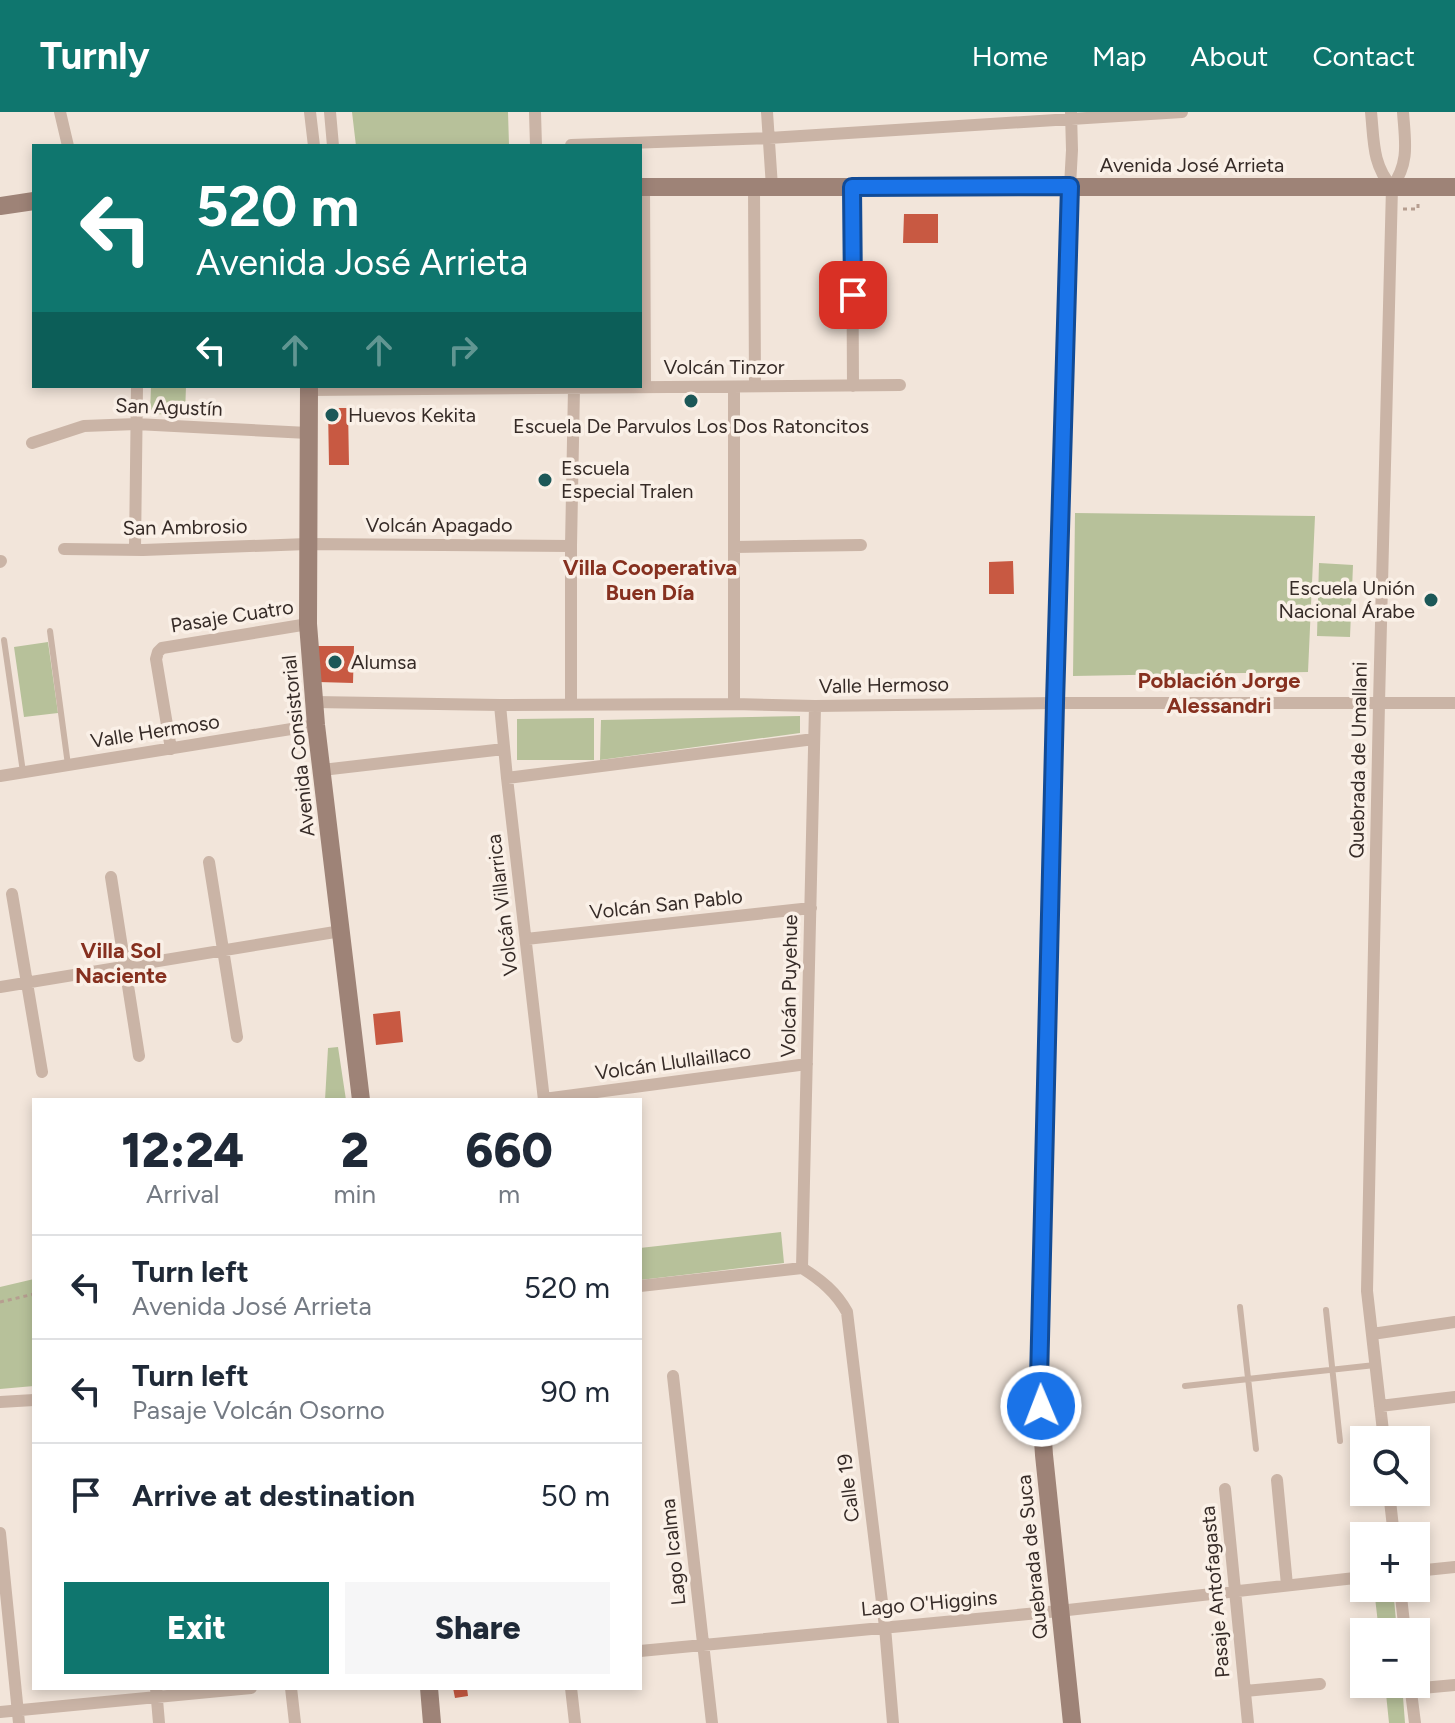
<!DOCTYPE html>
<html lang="en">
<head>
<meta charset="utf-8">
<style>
  body { margin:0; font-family:Figtree,sans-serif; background:#f6f6f7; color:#1f2937; height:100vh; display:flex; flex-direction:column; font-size:30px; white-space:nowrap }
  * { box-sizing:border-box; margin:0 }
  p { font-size:26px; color:#747a83 }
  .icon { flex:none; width:44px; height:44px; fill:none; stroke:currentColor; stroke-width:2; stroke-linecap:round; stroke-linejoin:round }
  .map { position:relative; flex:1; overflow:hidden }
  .drawer { position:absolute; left:32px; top:986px; width:610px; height:592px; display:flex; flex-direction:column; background:#fff; border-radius:0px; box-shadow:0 4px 12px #0003 }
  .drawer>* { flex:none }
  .guide { position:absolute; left:32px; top:32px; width:610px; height:244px; border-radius:0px; box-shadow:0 4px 12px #0003; background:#0f766e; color:#fff; overflow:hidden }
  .buttons { position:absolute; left:1350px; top:1314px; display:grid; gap:16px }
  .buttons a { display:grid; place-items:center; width:80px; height:80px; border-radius:0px; background:#fff; box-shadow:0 4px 12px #0003; font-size:40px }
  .pin { position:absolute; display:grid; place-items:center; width:68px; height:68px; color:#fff; margin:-34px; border-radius:16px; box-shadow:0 4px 12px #0006 }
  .me { position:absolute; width:88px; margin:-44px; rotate:359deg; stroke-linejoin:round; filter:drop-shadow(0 0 6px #0008) }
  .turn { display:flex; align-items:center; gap:28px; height:168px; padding:0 32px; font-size:36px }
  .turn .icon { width:104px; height:104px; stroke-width:2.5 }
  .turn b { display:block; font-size:56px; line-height:68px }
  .lanes { display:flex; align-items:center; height:76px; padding:0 32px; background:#0003; justify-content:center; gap:40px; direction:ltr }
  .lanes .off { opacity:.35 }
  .eta { display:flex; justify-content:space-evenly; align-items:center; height:136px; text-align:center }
  .eta b { font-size:48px; font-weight:800; line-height:56px }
  .cta { display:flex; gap:16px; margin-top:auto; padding:16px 32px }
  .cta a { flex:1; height:92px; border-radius:0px; background:#0f766e; color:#fff; font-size:32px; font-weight:800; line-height:92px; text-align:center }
  .cta a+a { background:#f6f6f7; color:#1f2937 }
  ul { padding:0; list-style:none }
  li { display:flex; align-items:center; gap:24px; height:104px; padding:0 32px; border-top:2px solid #e0e1e3 }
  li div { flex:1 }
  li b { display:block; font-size:30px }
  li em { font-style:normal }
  header { display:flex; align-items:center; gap:48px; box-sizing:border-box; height:112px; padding:0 40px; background:#0f766e; color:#fff }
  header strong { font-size:38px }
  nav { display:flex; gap:44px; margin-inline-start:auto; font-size:28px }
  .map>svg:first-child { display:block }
  .green { fill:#b7c19a }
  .building { fill:#c85942 }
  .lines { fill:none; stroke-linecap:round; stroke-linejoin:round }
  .path { stroke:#b69e90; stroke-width:3; stroke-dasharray:4 4; stroke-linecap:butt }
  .lane { stroke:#cab4a6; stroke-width:6 }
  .street { stroke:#cab4a6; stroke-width:12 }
  .secondary { stroke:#9e8377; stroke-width:18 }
  .route-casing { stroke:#114b97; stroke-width:20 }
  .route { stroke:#1a73e8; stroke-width:14 }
  .poi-dot { fill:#1c5858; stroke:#faf0e7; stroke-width:3 }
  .labels { text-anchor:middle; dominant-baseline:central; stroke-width:7; stroke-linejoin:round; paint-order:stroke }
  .street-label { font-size:20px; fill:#362b27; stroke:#faf0e7 }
  .poi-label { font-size:20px; fill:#362b27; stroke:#faf0e7; text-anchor:start }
  .neighbourhood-label { font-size:22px; font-weight:bold; fill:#86301f; stroke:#faf0e7 }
</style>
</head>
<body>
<header>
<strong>Turnly</strong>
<nav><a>Home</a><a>Map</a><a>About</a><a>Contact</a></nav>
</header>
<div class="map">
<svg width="1455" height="1611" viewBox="0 0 1455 1611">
  <rect width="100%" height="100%" fill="#f2e5da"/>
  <!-- green -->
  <path class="green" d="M352,0h156l1,33 -153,1z
    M151,274h35l-1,29 -35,-1z
    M1075,401l240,3 -7,156 -235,4z
    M1319,451l34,2 -3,72 -33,-1z
    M48,530l10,71 -34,4 -10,-70z
    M800,604v17l-200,27 1,-40z
    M594,606v42h-77v-41z
    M338,935l8,53h-21l3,-52z
    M781,1120l3,31 -144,17v-32z
    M34,1167v107l-34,3v-102z
    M1379,1476h14l4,44h-18l-5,-43z
    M1385,1572h17l3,39h-16z"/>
  <!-- building -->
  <path class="building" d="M904,102h34v29h-35z
    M328,296h20l1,57h-20z
    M1013,449l1,33h-25v-32z
    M316,534h38l-1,37 -35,-1z
    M400,899l3,31 -27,3 -3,-31z
    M453,1576h14l1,8 -13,2z"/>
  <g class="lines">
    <!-- path -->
    <path class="path" d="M1403,97h15v-6
      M0,1190l34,-8"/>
    <!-- lane -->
    <path class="lane" d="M50,519l18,134
      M4,528l19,132
      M1240,1195l16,142
      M1326,1198l14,131
      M1185,1274l190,-21"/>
    <!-- street -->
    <path class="street" d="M60,0l8,34
      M310,0l4,34
      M330,0l3,34
      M535,0l1,34
      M767,0l5,75
      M1371,0c3,28 1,53 21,75
      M571,33l198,-7 413,-26
      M1070,74l2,-36 -1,-38
      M644,75l1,200
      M754,75l1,199
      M852,75l1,199
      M1392,75c18,-25 13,-46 11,-75
      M734,275v317
      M309,278l591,-5
      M32,331l52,-17 52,-2 172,9
      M734,435l127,-2
      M64,437l79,1 164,-6 264,2
      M135,437l2,-163
      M0,450l1,-1
      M314,590l186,3 234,-1 81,2 240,-3h400
      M571,592v-158l3,-158
      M500,593l7,73 37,322
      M171,637l-15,-90 2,-7 4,-4 146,-24
      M322,658l182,-21
      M0,664l316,-51
      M507,666l307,-39
      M209,750l28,175
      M111,765l28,179
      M12,782l30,178
      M526,827l285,-31
      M0,875l341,-56
      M544,987l263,-35
      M802,1156l13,-562
      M802,1156c19,12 34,24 45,44l38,315 8,96
      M640,1174l162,-18
      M1372,1222l83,-12
      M673,1264l39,347
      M0,1290l34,-2
      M1380,1294l75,-9
      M1384,1328l-17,-149 12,-588 13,-516
      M1277,1368l10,105
      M1225,1377l23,234
      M1389,1380l5,44
      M0,1421l19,190
      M1416,1459l39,-4
      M1400,1476l5,44
      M640,1539l419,-40 305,-34
      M1410,1572l5,39
      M156,1576l3,35
      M291,1576l4,35
      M571,1576l4,35
      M1411,1577l44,-4
      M1245,1579l75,-7
      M0,1600l251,-24"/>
    <!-- secondary -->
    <path class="secondary" d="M1070,74l-15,517 -16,678 5,74 28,268
      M640,75h815
      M0,94l34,-5
      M309,274l-1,238 8,101 45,375
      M429,1576l3,35"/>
  </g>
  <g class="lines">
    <defs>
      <path id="route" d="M853,183l-1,-108 218,-1 -15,517 -16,678 2,25"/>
    </defs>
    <!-- route casing -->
    <use href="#route" class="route-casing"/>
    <!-- route -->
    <use href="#route" class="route"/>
  </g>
  <!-- markers -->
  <g class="poi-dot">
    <circle cx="691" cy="289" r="8"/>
    <circle cx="332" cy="303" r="8"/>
    <circle cx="545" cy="368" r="8"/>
    <circle cx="1431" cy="488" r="8"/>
    <circle cx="335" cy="550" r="8"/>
  </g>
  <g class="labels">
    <!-- street labels -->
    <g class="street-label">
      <text x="1192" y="53">Avenida José Arrieta</text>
      <text x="724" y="255">Volcán Tinzor</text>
      <text transform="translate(169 295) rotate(2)">San Agustín</text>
      <text x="439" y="413">Volcán Apagado</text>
      <text transform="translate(185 415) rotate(-1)">San Ambrosio</text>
      <text transform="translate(232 504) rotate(-9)">Pasaje Cuatro</text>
      <text transform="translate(884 573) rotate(-1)">Valle Hermoso</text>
      <text transform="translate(155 619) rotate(-9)">Valle Hermoso</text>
      <text transform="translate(298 634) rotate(-96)">Avenida Consistorial</text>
      <text transform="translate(1358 648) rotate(-89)">Quebrada de Umallani</text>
      <text transform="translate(666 792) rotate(-6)">Volcán San Pablo</text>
      <text transform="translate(502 793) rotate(-97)">Volcán Villarrica</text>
      <text transform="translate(789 874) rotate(-89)">Volcán Puyehue</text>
      <text transform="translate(673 950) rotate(-8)">Volcán Llullaillaco</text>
      <text transform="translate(848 1376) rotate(-97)">Calle 19</text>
      <text transform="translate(673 1440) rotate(-96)">Lago Icalma</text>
      <text transform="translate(1032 1445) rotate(-96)">Quebrada de Suca</text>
      <text transform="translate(1215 1480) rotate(-95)">Pasaje Antofagasta</text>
      <text transform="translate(929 1491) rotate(-5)">Lago O'Higgins</text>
    </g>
    <!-- poi labels -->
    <g class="poi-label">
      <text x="348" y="303">Huevos Kekita</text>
      <text x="691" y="314" text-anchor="middle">Escuela De Parvulos Los Dos Ratoncitos</text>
      <text x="561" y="356">Escuela<tspan x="561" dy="23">Especial Tralen</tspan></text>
      <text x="1415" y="476" text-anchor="end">Escuela Unión<tspan x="1415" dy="23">Nacional Árabe</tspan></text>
      <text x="351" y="550">Alumsa</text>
    </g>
    <!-- neighbourhood labels -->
    <g class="neighbourhood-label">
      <text x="650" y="455">Villa Cooperativa<tspan x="650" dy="25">Buen Día</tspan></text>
      <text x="1219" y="568">Población Jorge<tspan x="1219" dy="25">Alessandri</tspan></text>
      <text x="121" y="838">Villa Sol<tspan x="121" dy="25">Naciente</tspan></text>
    </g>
  </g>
</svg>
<div class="buttons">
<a><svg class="icon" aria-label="search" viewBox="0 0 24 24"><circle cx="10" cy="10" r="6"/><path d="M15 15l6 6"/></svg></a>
<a>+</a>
<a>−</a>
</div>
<div class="pin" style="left:853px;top:183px;background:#d93025"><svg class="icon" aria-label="arrive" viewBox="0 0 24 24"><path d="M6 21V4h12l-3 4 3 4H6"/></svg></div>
<svg class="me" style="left:1041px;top:1294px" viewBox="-20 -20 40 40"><circle r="17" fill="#1a73e8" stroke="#fff" stroke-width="3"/><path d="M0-11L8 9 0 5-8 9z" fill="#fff"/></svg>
<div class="guide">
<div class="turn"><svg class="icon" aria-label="left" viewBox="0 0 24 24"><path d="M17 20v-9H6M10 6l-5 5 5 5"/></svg><div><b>520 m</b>Avenida José Arrieta</div></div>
<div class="lanes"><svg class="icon" aria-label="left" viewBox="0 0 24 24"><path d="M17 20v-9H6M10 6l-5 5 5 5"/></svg><svg class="icon off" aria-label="ahead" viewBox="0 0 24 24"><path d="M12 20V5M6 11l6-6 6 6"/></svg><svg class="icon off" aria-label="ahead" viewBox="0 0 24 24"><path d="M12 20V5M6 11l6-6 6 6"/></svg><svg class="icon off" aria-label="right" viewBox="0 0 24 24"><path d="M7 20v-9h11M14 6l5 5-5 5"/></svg></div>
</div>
<section class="drawer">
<div class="eta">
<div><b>12:24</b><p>Arrival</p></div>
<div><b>2</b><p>min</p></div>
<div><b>660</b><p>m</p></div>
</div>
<ul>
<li><svg class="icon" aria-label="left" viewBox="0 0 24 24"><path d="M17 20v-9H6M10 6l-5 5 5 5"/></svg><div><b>Turn left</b><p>Avenida José Arrieta</p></div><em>520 m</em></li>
<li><svg class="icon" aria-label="left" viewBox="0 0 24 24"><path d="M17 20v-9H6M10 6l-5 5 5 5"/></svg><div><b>Turn left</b><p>Pasaje Volcán Osorno</p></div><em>90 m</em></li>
<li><svg class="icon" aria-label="arrive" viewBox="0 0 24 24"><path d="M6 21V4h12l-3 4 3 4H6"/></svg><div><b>Arrive at destination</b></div><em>50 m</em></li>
</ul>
<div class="cta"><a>Exit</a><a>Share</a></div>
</section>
</div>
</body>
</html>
